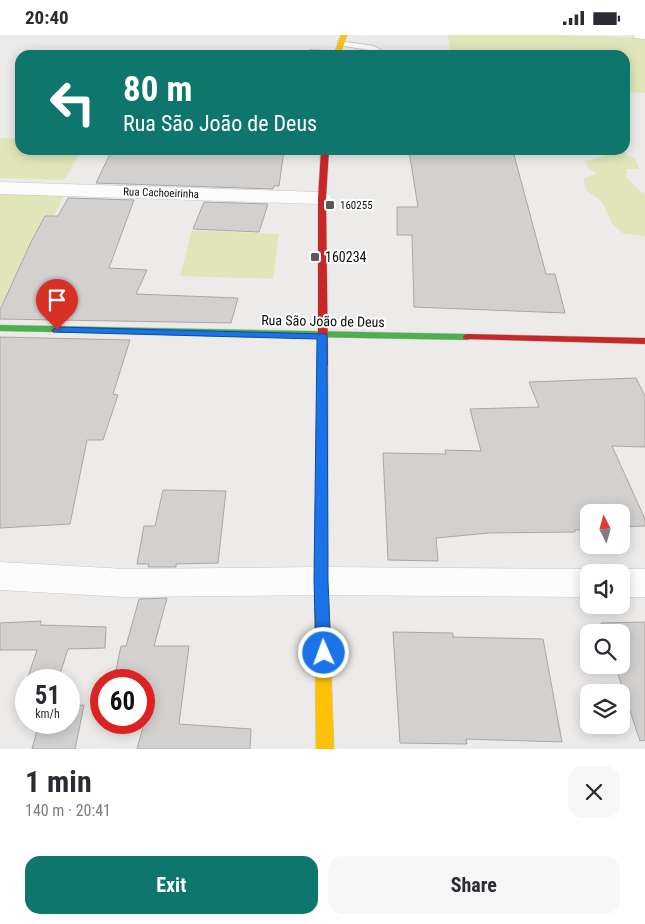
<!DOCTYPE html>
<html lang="en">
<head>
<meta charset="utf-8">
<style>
  body { margin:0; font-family:"Roboto Condensed",sans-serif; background:#f7f7f7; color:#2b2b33; height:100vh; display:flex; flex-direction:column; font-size:19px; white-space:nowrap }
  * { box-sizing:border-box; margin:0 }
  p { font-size:16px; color:#7c7c81 }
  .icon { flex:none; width:28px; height:28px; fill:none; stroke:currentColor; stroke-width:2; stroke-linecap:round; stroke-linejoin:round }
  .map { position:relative; height:714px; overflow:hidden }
  .side { display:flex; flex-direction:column; background:#fff; flex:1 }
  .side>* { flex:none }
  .guide { position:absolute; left:15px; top:15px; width:615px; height:105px; border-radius:15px; box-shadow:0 2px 12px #0003; background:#0f766e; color:#fff; overflow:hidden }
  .needle { width:32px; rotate:354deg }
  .fabs { position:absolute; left:580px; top:469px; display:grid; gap:10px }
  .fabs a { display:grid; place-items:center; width:50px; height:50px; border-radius:10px; background:#fff; box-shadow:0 2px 12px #0003; font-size:25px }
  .speed { position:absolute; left:15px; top:634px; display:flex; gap:10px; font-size:25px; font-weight:700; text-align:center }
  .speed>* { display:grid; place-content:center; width:65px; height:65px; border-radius:50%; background:#fff; box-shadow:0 2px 12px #0003; line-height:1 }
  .speed small { font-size:12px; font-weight:400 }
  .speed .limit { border:8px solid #d22; background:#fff; color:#111 }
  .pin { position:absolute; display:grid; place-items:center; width:42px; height:42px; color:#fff; margin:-51px -21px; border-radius:50% 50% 50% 0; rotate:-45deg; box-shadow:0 0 5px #0007 }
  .pin .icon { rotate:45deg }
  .me { position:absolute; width:55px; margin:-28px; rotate:358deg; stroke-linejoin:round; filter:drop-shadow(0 0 4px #0008) }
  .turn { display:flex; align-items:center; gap:18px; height:105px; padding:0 25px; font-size:22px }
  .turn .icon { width:65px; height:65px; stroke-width:2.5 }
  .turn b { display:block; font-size:35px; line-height:42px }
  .round { display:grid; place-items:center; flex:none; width:52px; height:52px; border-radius:15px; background:#f7f7f7 }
  .head { display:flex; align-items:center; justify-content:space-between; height:85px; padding:0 25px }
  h1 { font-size:30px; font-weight:700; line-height:38px }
  .cta { display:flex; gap:10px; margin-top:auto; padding:10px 25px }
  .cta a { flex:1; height:58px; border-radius:15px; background:#0f766e; color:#fff; font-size:20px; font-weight:700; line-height:58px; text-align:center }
  .cta a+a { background:#f7f7f7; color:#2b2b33 }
  .status { display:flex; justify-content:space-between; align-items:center; height:35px; padding:0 25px; background:#fff; direction:ltr }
  .status svg { height:14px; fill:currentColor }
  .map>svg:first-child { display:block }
  .green { fill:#e1e6ba }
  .building { fill:#d3d1d0; stroke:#a9a7a6 }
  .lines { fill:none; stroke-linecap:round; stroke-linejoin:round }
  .lane-casing { stroke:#c8c7c5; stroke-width:2 }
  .street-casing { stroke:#c8c7c5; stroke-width:1 }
  .fast-casing { stroke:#c8c7c5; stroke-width:1 }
  .slow-casing { stroke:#c8c7c5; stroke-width:1 }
  .jam-casing { stroke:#c8c7c5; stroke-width:1 }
  .lane { fill:#fcfcfc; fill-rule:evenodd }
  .street { fill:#fcfcfc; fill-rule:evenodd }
  .fast { fill:#4caf50; fill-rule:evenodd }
  .slow { fill:#ffc107; fill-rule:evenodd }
  .jam { fill:#c62828; fill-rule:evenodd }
  .route { fill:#1a73e8; stroke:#114b97 }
  .poi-dot { fill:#5b5a59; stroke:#fff; stroke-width:2 }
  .labels { text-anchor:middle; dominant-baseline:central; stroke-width:4; stroke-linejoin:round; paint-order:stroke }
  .far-street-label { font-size:11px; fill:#0d0c0b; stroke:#fff }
  .far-poi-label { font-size:11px; fill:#0d0c0b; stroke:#fff; text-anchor:start }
  .poi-label { font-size:14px; fill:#0d0c0b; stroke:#fff; text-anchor:start }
  .street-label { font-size:14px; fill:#0d0c0b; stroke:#fff }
</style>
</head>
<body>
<div class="status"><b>20:40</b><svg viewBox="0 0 49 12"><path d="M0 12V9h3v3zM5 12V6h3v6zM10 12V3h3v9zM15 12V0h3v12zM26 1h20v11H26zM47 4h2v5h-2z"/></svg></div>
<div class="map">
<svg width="645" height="714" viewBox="0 0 645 714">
  <rect width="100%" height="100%" fill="#edebe9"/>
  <!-- green -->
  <path class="green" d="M448,0h112l85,3v55l-20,-1v-37h-175z
    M0,103h20v12h62l-18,30 -64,-2z
    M625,116l2,4 8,3 4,11h-12l-1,8 19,18v41l-23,-3 -10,-9 -10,-22 -15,-11 -4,-12 14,-6 -8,-4 -4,-8c14,-3 26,-8 40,-10z
    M0,157l64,3 -57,119h-7z
    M192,195l87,4 -6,45 -93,-3z"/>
  <!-- building -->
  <path class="building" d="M112,115h172l-5,36h-5l-1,3 -177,-6z
    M409,116h104l33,123h9l10,39 -151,-6 -2,-72h-15v-28h21z
    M68,163l66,2 -25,68 38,2 -11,24 102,4 -7,25 -231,-4v-9l31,-68 14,-26h13z
    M204,167l64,2 -9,28 -66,-3z
    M0,302l130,3 -17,54 5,1 -15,45h-16l-17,84 -70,4z
    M636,343l9,18v51l-33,-1 33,73v7l-24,1v-14h-32v16l-14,1v2l-86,1 -53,5 2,23 -50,-1 -5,-107 63,1 -1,-4 36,1 -11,-42 69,-2 -10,-25z
    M163,455l63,1 -8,72 -42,1v3h-28l1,-3h-12l7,-38h11z
    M167,563l-13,48h35l-10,78 72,5 -1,20h-113l7,-26v-43h-30l7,-34h5l13,-47z
    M41,586l-1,4 66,2 -1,21 -37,1 -10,31h-31l10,-30h-37v-27z
    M645,587v118l-5,1 -25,-76h6v-32h-17l-3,-10z
    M393,597l60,1v4l90,2 19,103 -96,-3 1,5 -67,-1z
    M84,670l-9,44h-43l7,-26h30v-17z"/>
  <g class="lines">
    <defs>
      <path id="lane" d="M338,6l36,5 15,9h-11l-9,-5 -31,-5z
        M311,15l26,1 4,3 -33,1v-4z"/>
      <path id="street" d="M633,0h12v4l-10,-1z
        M0,147l322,10 7,2 3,4 -3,4 -7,2 -322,-10z
        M0,527l125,7 196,-2 268,2 11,4h-11v24l-268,-2 -196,2 -125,-7z
        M621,534h24v28h-24v-24h-11z"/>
      <path id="fast" d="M0,290l468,9 5,3 -5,3 -468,-9z"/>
      <path id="slow" d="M341,0h6l-7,20h-6z
        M323,327l5,3v216l6,168h-18l-2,-168 4,-216z"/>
      <path id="jam" d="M321,115h8l-3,48 2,167 -5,3 -5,-3v-167z
        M468,299l177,4v6l-181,-5 -1,-2 1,-2z"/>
    </defs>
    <!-- lane casing -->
    <use href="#lane" class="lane-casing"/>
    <!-- street casing -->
    <use href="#street" class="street-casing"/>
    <!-- fast casing -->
    <use href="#fast" class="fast-casing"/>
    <!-- slow casing -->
    <use href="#slow" class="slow-casing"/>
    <!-- jam casing -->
    <use href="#jam" class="jam-casing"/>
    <!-- lane -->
    <use href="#lane" class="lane"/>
    <!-- street -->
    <use href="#street" class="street"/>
    <!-- fast -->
    <use href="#fast" class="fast"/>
    <!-- slow -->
    <use href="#slow" class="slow"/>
    <!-- jam -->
    <use href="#jam" class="jam"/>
  </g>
  <!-- route -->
  <path class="route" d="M57,292l269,7 1,2 1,245 3,72 -2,5 -5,2 -6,-2 -2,-5 -2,-72 3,-242 -264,-7 -1,-2z"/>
  <!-- markers -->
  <g class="poi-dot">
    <rect x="325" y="165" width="10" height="10" rx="2.5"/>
    <rect x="310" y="217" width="10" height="10" rx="2.5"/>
  </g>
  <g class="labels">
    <!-- far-street labels -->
    <g class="far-street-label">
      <text transform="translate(161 158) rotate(2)">Rua Cachoeirinha</text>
    </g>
    <!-- far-poi labels -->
    <g class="far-poi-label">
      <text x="340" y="170">160255</text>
    </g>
    <!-- poi labels -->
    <g class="poi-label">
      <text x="325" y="222">160234</text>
    </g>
    <!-- street labels -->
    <g class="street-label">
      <text transform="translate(323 286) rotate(1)">Rua São João de Deus</text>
    </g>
  </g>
</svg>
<div class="fabs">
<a><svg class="needle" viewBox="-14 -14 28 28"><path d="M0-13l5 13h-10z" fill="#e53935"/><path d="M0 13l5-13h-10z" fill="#7c7c81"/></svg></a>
<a><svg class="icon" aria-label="sound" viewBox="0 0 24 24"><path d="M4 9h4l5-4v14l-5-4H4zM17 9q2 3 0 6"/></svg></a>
<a><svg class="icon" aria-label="search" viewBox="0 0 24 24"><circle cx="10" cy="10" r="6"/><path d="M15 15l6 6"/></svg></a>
<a><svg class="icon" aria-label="layers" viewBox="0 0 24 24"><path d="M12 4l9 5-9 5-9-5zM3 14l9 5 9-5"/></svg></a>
</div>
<div class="speed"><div>51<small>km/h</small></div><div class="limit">60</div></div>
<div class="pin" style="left:57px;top:295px;background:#d93025"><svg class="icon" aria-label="arrive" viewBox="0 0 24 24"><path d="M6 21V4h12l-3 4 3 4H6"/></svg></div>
<svg class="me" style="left:324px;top:618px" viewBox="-20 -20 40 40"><circle r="17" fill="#1a73e8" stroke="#fff" stroke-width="3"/><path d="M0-11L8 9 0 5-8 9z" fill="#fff"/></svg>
<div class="guide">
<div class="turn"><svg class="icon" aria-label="left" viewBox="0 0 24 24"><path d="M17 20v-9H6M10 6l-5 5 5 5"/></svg><div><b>80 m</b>Rua São João de Deus</div></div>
</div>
</div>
<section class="side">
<div class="head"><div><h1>1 min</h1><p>140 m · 20:41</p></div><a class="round"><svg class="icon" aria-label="close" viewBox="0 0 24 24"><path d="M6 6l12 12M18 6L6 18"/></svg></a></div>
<div class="cta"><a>Exit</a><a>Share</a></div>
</section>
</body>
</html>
